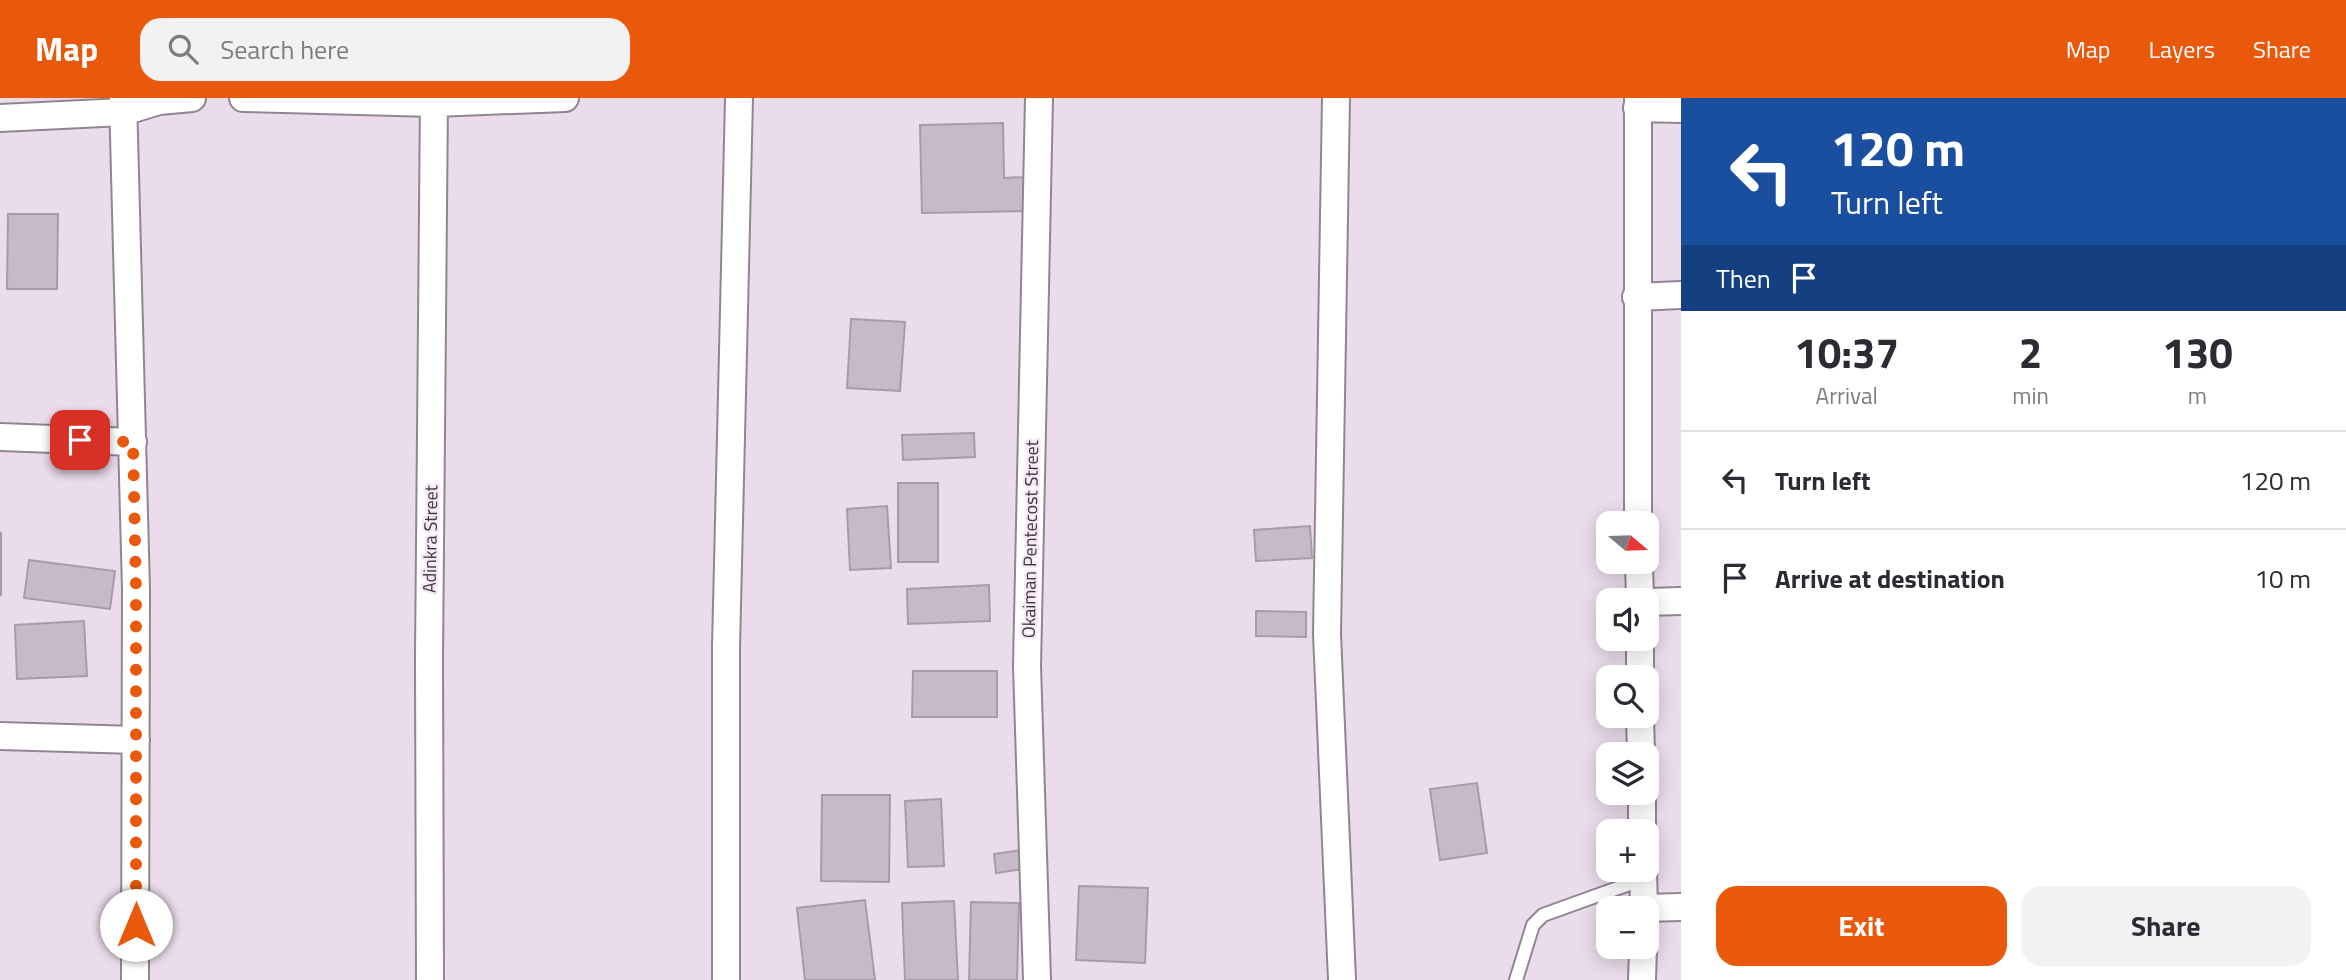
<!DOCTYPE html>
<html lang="en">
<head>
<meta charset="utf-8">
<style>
  body { margin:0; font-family:"Titillium Web",sans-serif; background:#f2f2f3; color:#2b2b33; height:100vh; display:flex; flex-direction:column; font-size:26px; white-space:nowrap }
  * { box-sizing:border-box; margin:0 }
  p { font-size:23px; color:#7c7c81 }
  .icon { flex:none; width:38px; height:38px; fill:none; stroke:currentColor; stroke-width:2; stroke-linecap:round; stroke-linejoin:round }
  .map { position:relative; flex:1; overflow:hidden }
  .panel { display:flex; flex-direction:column; background:#fff; width:665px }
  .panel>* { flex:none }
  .hud { background:#1a4fa0; color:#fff; overflow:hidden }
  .needle { width:46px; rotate:109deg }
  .buttons { position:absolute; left:1596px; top:413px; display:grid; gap:14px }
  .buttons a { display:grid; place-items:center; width:63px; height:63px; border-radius:14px; background:#fff; box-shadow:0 4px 18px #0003; font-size:35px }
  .pin { position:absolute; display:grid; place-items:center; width:60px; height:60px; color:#fff; margin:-30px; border-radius:14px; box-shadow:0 4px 10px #0006 }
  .me { position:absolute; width:77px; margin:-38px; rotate:0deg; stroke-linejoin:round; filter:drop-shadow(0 0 5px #0008) }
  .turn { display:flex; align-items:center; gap:24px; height:147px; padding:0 35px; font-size:32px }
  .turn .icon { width:91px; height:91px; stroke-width:2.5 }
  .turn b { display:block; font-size:49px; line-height:60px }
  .then { display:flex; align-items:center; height:66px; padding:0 35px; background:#0003; gap:14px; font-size:26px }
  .eta { display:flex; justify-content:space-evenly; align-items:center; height:119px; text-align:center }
  .eta b { font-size:42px; font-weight:700; line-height:49px }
  .cta { display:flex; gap:14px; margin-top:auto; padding:14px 35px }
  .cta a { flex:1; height:80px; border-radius:21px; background:#ea580c; color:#fff; font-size:28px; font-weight:700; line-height:80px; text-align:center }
  .cta a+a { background:#f2f2f3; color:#2b2b33 }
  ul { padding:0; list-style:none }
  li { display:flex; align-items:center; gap:21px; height:98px; padding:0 35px; border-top:2px solid #e1e1e2 }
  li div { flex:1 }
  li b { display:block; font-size:26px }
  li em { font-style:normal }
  header { display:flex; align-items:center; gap:42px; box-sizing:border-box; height:98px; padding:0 35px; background:#ea580c; color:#fff }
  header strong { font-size:33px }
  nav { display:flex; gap:38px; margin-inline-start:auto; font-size:24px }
  .search { width:490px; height:63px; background:#f2f2f3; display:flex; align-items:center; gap:18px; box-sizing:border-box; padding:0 24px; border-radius:21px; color:#7c7c81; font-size:26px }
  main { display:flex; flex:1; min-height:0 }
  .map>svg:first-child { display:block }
  .building { fill:#c7bac8; stroke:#a89ba9; stroke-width:2 }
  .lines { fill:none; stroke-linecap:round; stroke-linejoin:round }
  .service-casing { stroke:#928593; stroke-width:16 }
  .minor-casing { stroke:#928593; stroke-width:30 }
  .service { stroke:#fff; stroke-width:12 }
  .minor { stroke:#fff; stroke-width:26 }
  .route { stroke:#ea580c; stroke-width:12; stroke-dasharray:0 21.6 }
  .labels { text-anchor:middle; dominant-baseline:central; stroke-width:5; stroke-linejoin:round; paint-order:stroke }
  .street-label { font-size:18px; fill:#3c373d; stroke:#f7e9f8 }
</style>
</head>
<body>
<header>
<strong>Map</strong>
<div class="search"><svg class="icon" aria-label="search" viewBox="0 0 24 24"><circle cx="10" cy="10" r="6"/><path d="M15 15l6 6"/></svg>Search here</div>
<nav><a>Map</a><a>Layers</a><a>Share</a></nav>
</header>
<main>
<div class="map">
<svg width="1681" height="882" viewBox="0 0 1681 882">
  <rect width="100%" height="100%" fill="#eadceb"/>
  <!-- building -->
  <path class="building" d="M1003,25l1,55 22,-1 1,34 -105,2 -2,-88z
    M8,116h50l-1,75h-50z
    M851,221l54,3 -5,69 -53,-3z
    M974,335l1,24 -72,3 -1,-25z
    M898,385h40v79h-40z
    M887,408l4,62 -41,2 -3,-61z
    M1310,428l2,32 -56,3 -2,-31z
    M1,435v62h-1v-62z
    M29,462l86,11 -5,38 -86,-11z
    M989,487l1,36 -82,3 -1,-35z
    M1256,513l50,1v25l-50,-1z
    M84,523l3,55 -70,3 -2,-54z
    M913,573h84v46h-85z
    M1477,685l10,70 -47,7 -10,-71z
    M822,697h68l-1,87 -68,-1z
    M941,701l3,67 -36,1 -3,-66z
    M1021,752l3,19 -28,4 -2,-19z
    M1079,788l69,2 -3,75 -69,-3z
    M865,802l10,80h-70l-8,-72z
    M954,803l4,79h-53l-3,-77z
    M971,804l48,1 -2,77h-48z"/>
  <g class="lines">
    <defs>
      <path id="service" d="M1516,882l17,-55 10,-10 100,-36"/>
      <path id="minor" d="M123,0l13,492 -1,390
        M243,0l191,5 131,-5
        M1336,0l-9,536 15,346
        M1638,0v425
        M1637,10l44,1
        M0,20l123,-6 36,-11 33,-3
        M1636,199l45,-2
        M0,339l133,5
        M1639,464l1,38
        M1647,504l34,-1
        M1640,541v38
        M1640,618l1,38
        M0,638l136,4
        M1642,695v38
        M1643,772l1,38
        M1644,810l37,-1
        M430,882l-1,-322 5,-560
        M726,882v-332l13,-550
        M1037,882l-10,-314 12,-568
        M1642,882l1,-33"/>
    </defs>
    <!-- service casing -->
    <use href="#service" class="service-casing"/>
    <!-- minor casing -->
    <use href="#minor" class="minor-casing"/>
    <!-- service -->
    <use href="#service" class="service"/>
    <!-- minor -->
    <use href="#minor" class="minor"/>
  </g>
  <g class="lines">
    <!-- route -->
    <path class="route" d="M80,342l53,2 3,148v335"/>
  </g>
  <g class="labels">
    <!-- street labels -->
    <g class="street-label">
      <text transform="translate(430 441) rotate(-89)">Adinkra Street</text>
      <text transform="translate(1030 441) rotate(-89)">Okaiman Pentecost Street</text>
    </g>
  </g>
</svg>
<div class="buttons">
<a><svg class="needle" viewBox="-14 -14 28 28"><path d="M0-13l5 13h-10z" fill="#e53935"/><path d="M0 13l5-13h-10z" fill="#7c7c81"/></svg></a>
<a><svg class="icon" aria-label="sound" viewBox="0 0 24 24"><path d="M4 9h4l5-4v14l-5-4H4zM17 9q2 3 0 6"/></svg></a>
<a><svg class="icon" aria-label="search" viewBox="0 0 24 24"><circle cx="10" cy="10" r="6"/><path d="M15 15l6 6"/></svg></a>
<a><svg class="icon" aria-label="layers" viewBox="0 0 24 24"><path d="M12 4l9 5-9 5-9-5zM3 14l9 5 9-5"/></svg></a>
<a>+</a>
<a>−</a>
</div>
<div class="pin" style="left:80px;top:342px;background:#d93025"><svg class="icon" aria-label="arrive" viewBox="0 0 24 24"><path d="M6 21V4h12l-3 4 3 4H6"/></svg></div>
<svg class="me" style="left:136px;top:827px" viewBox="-20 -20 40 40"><circle r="19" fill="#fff"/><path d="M0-13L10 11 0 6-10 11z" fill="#ea580c"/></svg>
</div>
<section class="panel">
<div class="hud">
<div class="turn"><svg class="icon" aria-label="left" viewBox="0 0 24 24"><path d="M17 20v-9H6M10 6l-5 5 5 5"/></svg><div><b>120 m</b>Turn left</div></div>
<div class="then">Then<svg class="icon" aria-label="arrive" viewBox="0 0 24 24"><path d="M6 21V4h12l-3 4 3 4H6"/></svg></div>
</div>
<div class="eta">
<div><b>10:37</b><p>Arrival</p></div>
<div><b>2</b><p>min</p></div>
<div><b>130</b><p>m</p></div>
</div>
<ul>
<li><svg class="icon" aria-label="left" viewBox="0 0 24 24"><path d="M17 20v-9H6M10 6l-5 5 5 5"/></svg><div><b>Turn left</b></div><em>120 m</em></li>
<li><svg class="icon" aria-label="arrive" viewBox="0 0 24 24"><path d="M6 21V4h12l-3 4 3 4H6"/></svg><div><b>Arrive at destination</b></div><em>10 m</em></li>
</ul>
<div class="cta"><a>Exit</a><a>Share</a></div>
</section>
</main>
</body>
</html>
